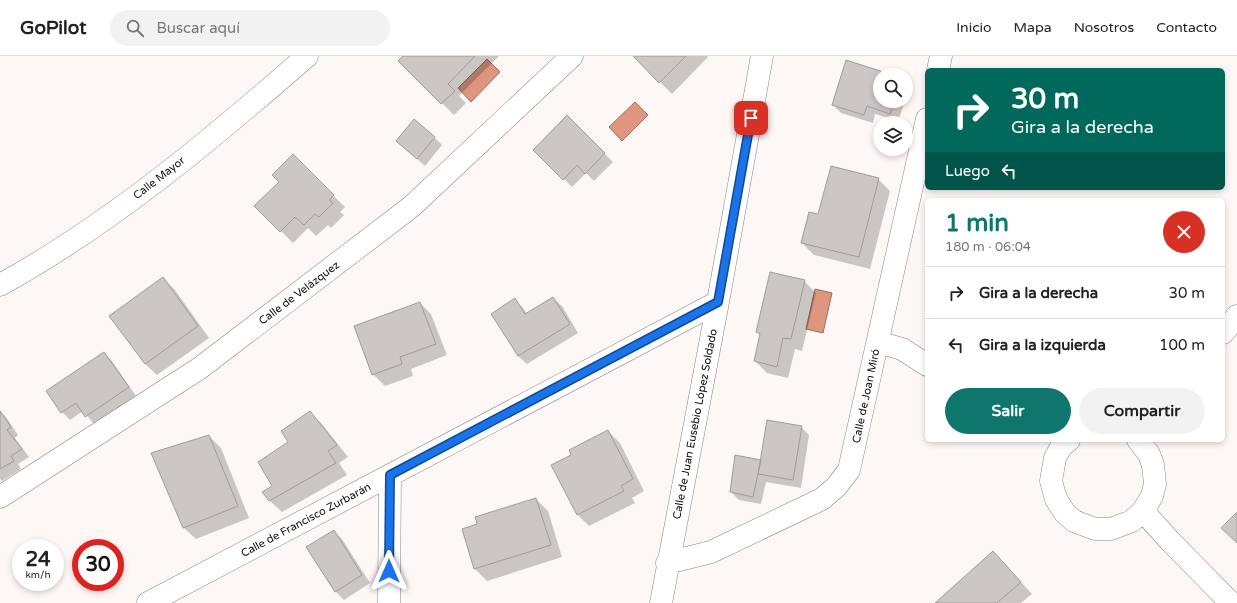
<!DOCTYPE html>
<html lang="es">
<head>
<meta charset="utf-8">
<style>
  body { margin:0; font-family:"Varela Round",sans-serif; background:#f2f2f2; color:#222; height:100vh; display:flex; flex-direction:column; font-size:15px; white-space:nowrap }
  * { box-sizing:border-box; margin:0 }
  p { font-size:13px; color:#767676 }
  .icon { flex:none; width:22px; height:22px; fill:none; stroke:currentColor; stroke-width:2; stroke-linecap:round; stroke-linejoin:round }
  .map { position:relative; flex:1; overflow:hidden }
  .panel { position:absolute; left:925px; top:142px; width:300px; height:244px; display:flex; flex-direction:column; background:#fff; border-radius:6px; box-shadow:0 2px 6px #0003 }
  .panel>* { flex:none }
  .banner { position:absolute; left:925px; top:12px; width:300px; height:122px; border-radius:6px; box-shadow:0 2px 6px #0003; background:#00695c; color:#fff; overflow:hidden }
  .fabs { position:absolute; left:873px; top:12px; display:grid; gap:8px }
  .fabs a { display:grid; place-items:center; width:40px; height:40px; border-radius:50%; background:#fff; box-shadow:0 2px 6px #0003; font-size:20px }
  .speed { position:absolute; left:12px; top:483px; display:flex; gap:8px; font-size:20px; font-weight:700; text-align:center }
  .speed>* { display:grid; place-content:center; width:52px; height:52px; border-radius:50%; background:#fff; box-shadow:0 2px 6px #0003; line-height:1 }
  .speed small { font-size:10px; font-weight:400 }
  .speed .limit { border:6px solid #d22; background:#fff; color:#111 }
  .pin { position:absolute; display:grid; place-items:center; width:34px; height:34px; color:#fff; margin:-17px; border-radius:8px; box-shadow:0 2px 6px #0006 }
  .me { position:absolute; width:44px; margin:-22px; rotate:0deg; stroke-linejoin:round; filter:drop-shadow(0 0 3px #0008) }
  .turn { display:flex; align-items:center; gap:14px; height:84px; padding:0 20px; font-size:18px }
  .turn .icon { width:52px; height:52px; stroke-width:2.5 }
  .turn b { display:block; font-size:28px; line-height:34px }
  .then { display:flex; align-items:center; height:38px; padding:0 20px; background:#0003; gap:8px; font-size:15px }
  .round { display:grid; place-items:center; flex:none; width:42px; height:42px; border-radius:21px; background:#f2f2f2 }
  .summary { display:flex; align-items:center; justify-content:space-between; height:68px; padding:0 20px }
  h1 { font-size:24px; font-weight:700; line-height:30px; color:#0f766e }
  .primary-button { display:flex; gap:8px; margin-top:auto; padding:8px 20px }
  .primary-button a { flex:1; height:46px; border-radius:24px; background:#0f766e; color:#fff; font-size:16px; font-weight:700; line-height:46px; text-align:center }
  .primary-button a+a { background:#f2f2f2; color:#222 }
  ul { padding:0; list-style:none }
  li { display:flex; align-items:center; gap:12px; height:52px; padding:0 20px; border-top:1px solid #e0e0e0 }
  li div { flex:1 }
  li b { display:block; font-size:15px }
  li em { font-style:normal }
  header { display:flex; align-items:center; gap:24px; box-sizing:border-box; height:56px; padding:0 20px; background:#fff; border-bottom:1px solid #e0e0e0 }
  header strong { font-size:19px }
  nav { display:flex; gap:22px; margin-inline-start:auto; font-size:14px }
  .search { width:280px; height:36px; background:#f2f2f2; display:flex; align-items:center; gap:10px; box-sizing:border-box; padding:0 14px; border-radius:22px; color:#767676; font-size:15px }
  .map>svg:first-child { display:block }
  .water { fill:#de9680; stroke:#9f6c5d }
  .shadow { fill:#0003 }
  .building { fill:#ccc7c5; stroke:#a09c9a }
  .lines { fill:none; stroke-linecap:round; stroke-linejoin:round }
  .minor-casing { stroke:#888483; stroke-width:23 }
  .minor { stroke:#fff; stroke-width:22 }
  .route-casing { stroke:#114b97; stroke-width:10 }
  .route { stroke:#1a73e8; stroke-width:7 }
  .labels { text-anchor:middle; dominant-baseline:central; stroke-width:3; stroke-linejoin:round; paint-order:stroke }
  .street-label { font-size:11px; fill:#0d0b0b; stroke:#fff }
</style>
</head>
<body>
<header>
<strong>GoPilot</strong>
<div class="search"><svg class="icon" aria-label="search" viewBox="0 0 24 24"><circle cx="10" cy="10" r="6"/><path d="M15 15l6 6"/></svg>Buscar aquí</div>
<nav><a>Inicio</a><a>Mapa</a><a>Nosotros</a><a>Contacto</a></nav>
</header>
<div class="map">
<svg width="1237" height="547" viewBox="0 0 1237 547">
  <rect width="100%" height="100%" fill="#fdf8f6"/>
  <!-- water -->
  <path class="water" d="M487,3l13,13 -29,30 -13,-14z
    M635,46l13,13 -26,26 -13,-14z
    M815,233l17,4 -9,40 -17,-4z"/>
  <!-- shadow -->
  <path class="shadow" d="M404,0h95l-40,40 7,7 -12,12 -55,-54z
    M634,0h73l1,1 -36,37z
    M847,5l43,14h-10v26h25l-7,20 -23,-7 -2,9 -32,-10 -8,-8z
    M906,28l3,3 -3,10z
    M567,61l46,45 -19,19 -8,-8 -14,14 -37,-37z
    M434,81l8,8 -17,21 -28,-25z
    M293,100l52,51 -5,5 4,3 -13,13 -3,-3 -12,11 -8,-8 -15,15 -37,-37 24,-24z
    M878,123l12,12 -20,78 -56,-14 -12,-12 17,-28z
    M163,222l12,12 34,48 -52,37 -12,-11 -34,-48z
    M804,225l12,12 -14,58 -7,-2 -7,29 -21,-5 -12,-12z
    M553,242l9,8 16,27 -51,31 -9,-8 -26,-42 23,-14 8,8 4,6z
    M420,247l11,11 16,41 -36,14 2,7 -28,10 -12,-12z
    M104,297l8,8 24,35 -42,28 -11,-13 -13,9 -8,-8z
    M0,355l6,6 12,18 -3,3 14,19 -11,7 3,5 -19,12 -2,-2z
    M310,356l12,12 26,33 -9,6 8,12 -65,37 -12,-11 19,-59z
    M801,371l8,8 -8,53 -35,-6 -5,22 -22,-4 -8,-8 30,-31z
    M608,375l12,12 24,48 -12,7 3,5 -46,23 -12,-12 -5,-59z
    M209,380l12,12 28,70 -53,21 -12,-11z
    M536,443l12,12 14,46 -75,24 -12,-12 -12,-39z
    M333,475l9,8 28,44 -26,17 -8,-8z
    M1005,508l27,30 -11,9h-84z"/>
  <!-- building -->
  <path class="building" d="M403,0h72l-27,28 7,7 -14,13 -43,-43z
    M633,0h53l-27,27z
    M846,4l47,15h-13v26h14l-4,13 -23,-8 -3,9 -32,-10z
    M567,59l38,38 -20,21 -8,-9 -14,15 -30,-30z
    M414,63l21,18 -18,22 -21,-18z
    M293,98l41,41 -5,5 4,3 -14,14 -4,-3 -11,11 -9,-8 -15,15 -26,-26 25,-24 -7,-7z
    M831,110l48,12 -20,79 -58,-14 8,-31 9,2z
    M770,216l35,8 -14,59 -8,-1 -6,29 -23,-6 6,-27 -4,-2z
    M163,221l35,49 -53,38 -36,-48z
    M553,241l17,27 -52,32 -27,-42 24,-16 10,16z
    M420,246l16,42 -36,13 2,7 -30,11 -18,-49z
    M104,296l25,35 -44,30 -9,-14 -15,10 -15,-22z
    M0,355l11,16 -4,3 15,19 -11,7 3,5 -14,8z
    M310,355l27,34 -9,6 8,12 -67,38 -7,-9 10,-6 -14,-24 30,-20 -7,-11z
    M767,364l35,6 -9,54 -35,-6z
    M608,374l25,49 -12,7 3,5 -47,24 -26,-50 20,-10 -2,-5z
    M209,379l29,71 -55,22 -32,-75z
    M735,399l26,5 -8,37 -23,-5z
    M536,442l15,47 -77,24 -12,-40 15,-5 -2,-7z
    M1237,456v31l-16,-15z
    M334,474l28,45 -27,17 -29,-45z
    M993,495l28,31 -24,21h-62z"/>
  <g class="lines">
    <defs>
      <path id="minor" d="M938,14l3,-14
        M0,229c112,-62 211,-145 307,-229
        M1223,277l14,-17
        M878,286l24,7 25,16
        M1069,384l-8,7 -6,11 -4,23 5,18 9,14 9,8 21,8h16l21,-8 11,-10 9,-15 3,-12 -2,-19 -4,-11 -11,-14
        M0,441l200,-129 211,-161 161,-151
        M1143,455l27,30 61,62
        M667,507l44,-11 111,-53 15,-13 12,-16 78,-351
        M148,547l570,-301
        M389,547l1,-128
        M661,547l57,-301 44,-246"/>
    </defs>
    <!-- minor casing -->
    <use href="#minor" class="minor-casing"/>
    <!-- minor -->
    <use href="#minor" class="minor"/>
  </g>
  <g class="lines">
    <defs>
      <path id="route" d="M389,515l1,-96 328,-173 33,-184"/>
    </defs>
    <!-- route casing -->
    <use href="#route" class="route-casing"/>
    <!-- route -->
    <use href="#route" class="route"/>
  </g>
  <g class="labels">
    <!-- street labels -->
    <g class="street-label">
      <text transform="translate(159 122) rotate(-38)">Calle Mayor</text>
      <text transform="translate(299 237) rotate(-37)">Calle de Velázquez</text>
      <text transform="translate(866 340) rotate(-78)">Calle de Joan Miró</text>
      <text transform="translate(695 368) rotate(-79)">Calle de Juan Eusebio López Soldado</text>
      <text transform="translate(306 464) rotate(-28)">Calle de Francisco Zurbarán</text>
    </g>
  </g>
</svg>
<div class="fabs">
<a><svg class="icon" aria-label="search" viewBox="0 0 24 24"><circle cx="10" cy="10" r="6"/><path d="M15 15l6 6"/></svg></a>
<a><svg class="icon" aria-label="layers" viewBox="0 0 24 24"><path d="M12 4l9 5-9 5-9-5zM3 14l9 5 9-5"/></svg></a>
</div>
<div class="speed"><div>24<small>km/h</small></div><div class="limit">30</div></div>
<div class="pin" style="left:751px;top:62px;background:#d93025"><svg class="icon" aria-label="arrive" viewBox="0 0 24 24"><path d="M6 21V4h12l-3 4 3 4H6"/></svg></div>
<svg class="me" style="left:389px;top:515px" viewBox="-20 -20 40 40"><path d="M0-17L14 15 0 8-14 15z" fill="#1a73e8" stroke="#fff" stroke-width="4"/></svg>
<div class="banner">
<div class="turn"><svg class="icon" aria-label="right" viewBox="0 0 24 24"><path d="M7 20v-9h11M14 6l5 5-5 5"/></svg><div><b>30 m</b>Gira a la derecha</div></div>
<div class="then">Luego<svg class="icon" aria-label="left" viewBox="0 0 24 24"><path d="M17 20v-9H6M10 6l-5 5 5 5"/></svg></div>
</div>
<section class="panel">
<div class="summary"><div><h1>1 min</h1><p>180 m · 06:04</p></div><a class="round" style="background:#d93025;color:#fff"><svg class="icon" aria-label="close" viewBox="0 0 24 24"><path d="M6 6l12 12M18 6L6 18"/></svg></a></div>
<ul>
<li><svg class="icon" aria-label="right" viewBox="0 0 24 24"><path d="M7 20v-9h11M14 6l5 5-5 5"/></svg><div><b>Gira a la derecha</b></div><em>30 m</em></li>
<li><svg class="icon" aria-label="left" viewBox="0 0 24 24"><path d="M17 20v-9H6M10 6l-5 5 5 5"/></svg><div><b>Gira a la izquierda</b></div><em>100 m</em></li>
</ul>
<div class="primary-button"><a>Salir</a><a>Compartir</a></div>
</section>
</div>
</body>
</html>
